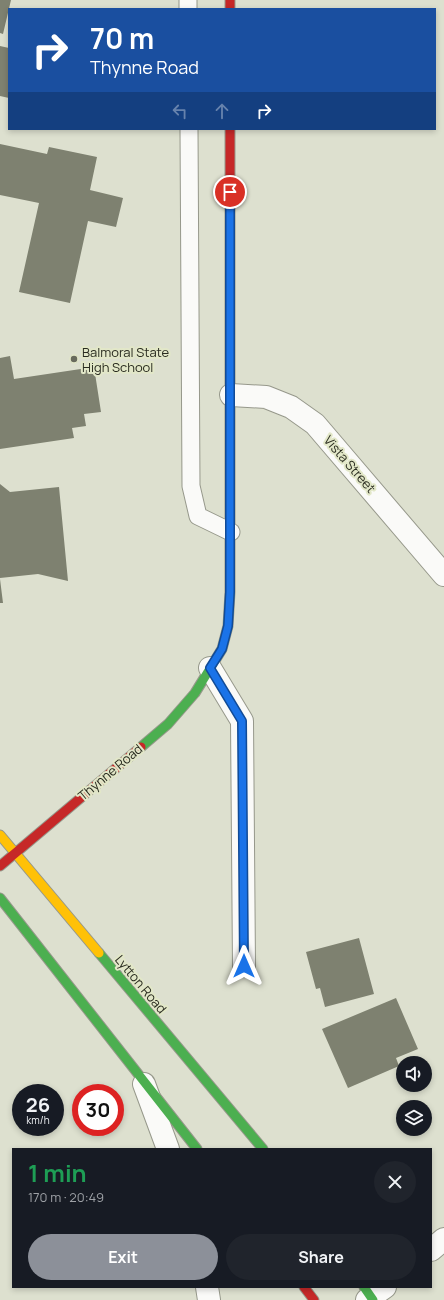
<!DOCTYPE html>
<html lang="en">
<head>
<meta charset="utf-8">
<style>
  body { margin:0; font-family:Manrope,sans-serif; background:#20242c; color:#f1f3f6; height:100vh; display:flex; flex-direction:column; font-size:15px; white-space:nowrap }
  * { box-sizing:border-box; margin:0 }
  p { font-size:13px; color:#9ea1a6 }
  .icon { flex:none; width:22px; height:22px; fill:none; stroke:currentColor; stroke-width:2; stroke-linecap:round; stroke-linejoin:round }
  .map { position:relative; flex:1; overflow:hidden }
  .side { position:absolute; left:12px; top:1148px; width:420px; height:140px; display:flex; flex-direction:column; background:#171b24; border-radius:0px; box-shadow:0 2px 6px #0003 }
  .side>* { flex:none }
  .guide { position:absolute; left:8px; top:8px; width:428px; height:122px; border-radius:0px; box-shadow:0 2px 6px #0003; background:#1a4fa0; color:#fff; overflow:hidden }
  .controls { position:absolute; left:396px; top:1056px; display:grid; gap:8px }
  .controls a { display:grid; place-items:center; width:36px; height:36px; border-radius:50%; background:#171b24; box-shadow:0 2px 6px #0003; font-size:20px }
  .speed { position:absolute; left:12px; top:1084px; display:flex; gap:8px; font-size:20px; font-weight:700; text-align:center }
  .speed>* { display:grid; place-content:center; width:52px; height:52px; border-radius:50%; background:#171b24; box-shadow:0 2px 6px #0003; line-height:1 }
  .speed small { font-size:10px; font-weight:400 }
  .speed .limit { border:6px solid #d22; background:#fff; color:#111 }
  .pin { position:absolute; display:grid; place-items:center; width:34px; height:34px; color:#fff; margin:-17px; border:2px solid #fff; border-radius:50%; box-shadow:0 1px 4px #0007 }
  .me { position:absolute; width:44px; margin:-22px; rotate:0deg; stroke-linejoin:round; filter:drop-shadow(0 0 3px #0008) }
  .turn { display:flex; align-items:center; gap:14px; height:84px; padding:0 16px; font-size:18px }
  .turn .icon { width:52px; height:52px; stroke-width:2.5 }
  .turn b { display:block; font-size:28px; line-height:34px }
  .lanes { display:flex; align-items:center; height:38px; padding:0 16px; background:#0003; justify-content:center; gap:20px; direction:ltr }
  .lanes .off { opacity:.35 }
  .round { display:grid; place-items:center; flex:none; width:42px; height:42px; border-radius:21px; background:#20242c }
  .summary { display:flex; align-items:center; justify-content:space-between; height:68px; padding:0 16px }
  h1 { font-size:24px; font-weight:700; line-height:30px; color:#1e9e55 }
  .button { display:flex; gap:8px; margin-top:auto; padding:8px 16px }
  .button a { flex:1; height:46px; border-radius:24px; background:#8c9099; color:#fff; font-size:16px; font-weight:700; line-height:46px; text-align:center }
  .button a+a { background:#20242c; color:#f1f3f6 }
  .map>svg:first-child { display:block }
  .building { fill:#7e8170 }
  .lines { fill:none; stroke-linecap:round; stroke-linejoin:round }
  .lane-casing { stroke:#96988b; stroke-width:19 }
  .street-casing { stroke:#96988b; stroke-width:24 }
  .fast-casing { stroke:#96988b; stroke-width:11 }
  .slow-casing { stroke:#96988b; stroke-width:11 }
  .jam-casing { stroke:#96988b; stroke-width:11 }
  .lane { stroke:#fafaf8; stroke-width:17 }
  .street { stroke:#fafaf8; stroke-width:22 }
  .fast { stroke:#4caf50; stroke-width:9 }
  .slow { stroke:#ffc107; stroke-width:9 }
  .jam { stroke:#c62828; stroke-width:9 }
  .route-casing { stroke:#114b97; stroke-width:10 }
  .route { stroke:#1a73e8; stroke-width:7 }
  .poi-dot { fill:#686a5d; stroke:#e2e7c8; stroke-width:1.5 }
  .labels { text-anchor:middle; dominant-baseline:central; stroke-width:4; stroke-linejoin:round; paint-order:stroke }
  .poi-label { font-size:13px; fill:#292b1f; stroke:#e2e7c8; text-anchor:start }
  .street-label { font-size:13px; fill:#292b1f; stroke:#e2e7c8 }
</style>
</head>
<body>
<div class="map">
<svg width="444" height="1300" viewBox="0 0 444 1300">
  <rect width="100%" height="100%" fill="#dde0cf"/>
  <!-- building -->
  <path class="building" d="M0,0h11l-8,34 -3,-1z
    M0,46l9,2v50l-9,-2z
    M0,144l47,10 2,-7 48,10 -7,33 33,8 -7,29 -28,-6 -18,82 -51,-11 20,-89 -39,-8z
    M10,356l4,23 80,-12 7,45 -17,2 2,12 -14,2 2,10 -74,11v-91z
    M0,484l10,8 49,-5 9,94 -30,-7 -38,4z
    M0,579l3,24h-3z
    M359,938l15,56 -49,13 -5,-19 -4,1 -10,-37z
    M396,998l22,51 -22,9 3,8 -51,22 -26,-59z"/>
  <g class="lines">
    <defs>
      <path id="lane" d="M188,0v9
        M189,129l2,357 7,30 33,16"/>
      <path id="street" d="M231,395l35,2 25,10 24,17 129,151
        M210,668l32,53 2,245
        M144,1084l24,65
        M431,1250l13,-11
        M207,1287l2,13
        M367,1300l18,-13"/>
      <path id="fast" d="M141,747l27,-23 27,-31 27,-44 6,-23 2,-34v-195
        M0,898l197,251
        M99,953l164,196
        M364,1287l9,13"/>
      <path id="slow" d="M0,835l99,118"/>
      <path id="jam" d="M230,0v9
        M230,129v268
        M0,866l141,-119
        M304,1287l10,13"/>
    </defs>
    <!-- lane casing -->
    <use href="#lane" class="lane-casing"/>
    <!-- street casing -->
    <use href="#street" class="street-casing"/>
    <!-- fast casing -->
    <use href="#fast" class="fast-casing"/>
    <!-- slow casing -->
    <use href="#slow" class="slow-casing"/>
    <!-- jam casing -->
    <use href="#jam" class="jam-casing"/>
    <!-- lane -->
    <use href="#lane" class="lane"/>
    <!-- street -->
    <use href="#street" class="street"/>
    <!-- fast -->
    <use href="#fast" class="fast"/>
    <!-- slow -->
    <use href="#slow" class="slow"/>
    <!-- jam -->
    <use href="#jam" class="jam"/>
  </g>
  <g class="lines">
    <defs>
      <path id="route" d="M230,192v400l-2,34 -6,23 -12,19 32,53 2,245"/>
    </defs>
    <!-- route casing -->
    <use href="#route" class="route-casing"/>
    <!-- route -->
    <use href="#route" class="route"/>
  </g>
  <!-- markers -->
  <circle class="poi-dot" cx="74" cy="359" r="4"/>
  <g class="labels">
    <!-- poi labels -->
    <g class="poi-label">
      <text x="82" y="352">Balmoral State<tspan x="82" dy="15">High School</tspan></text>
    </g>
    <!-- street labels -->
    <g class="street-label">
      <text transform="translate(350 464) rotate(49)">Vista Street</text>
      <text transform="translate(110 772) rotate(-40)">Thynne Road</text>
      <text transform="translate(141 984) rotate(50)">Lytton Road</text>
    </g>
  </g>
</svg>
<div class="controls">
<a><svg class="icon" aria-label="sound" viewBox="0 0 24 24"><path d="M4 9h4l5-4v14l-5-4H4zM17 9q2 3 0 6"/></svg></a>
<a><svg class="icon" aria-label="layers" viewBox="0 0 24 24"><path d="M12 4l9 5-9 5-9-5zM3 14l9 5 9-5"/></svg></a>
</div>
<div class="speed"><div>26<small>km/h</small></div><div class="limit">30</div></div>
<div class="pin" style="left:230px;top:192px;background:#d93025"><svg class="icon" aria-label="arrive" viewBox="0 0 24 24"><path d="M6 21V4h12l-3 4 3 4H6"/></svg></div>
<svg class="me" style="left:244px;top:966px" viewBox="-20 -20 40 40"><path d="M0-17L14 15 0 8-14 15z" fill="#1a73e8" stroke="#fff" stroke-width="4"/></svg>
<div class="guide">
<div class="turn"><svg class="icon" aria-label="right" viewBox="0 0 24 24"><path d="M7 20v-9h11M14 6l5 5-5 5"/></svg><div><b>70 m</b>Thynne Road</div></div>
<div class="lanes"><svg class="icon off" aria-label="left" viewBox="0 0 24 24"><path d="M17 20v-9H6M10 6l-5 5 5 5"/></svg><svg class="icon off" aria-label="ahead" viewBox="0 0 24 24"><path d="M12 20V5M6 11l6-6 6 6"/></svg><svg class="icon" aria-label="right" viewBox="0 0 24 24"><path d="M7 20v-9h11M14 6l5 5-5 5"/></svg></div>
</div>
<section class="side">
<div class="summary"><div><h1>1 min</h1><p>170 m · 20:49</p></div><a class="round"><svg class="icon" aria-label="close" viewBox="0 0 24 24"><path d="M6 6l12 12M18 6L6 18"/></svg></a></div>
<div class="button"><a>Exit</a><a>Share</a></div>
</section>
</div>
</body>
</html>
